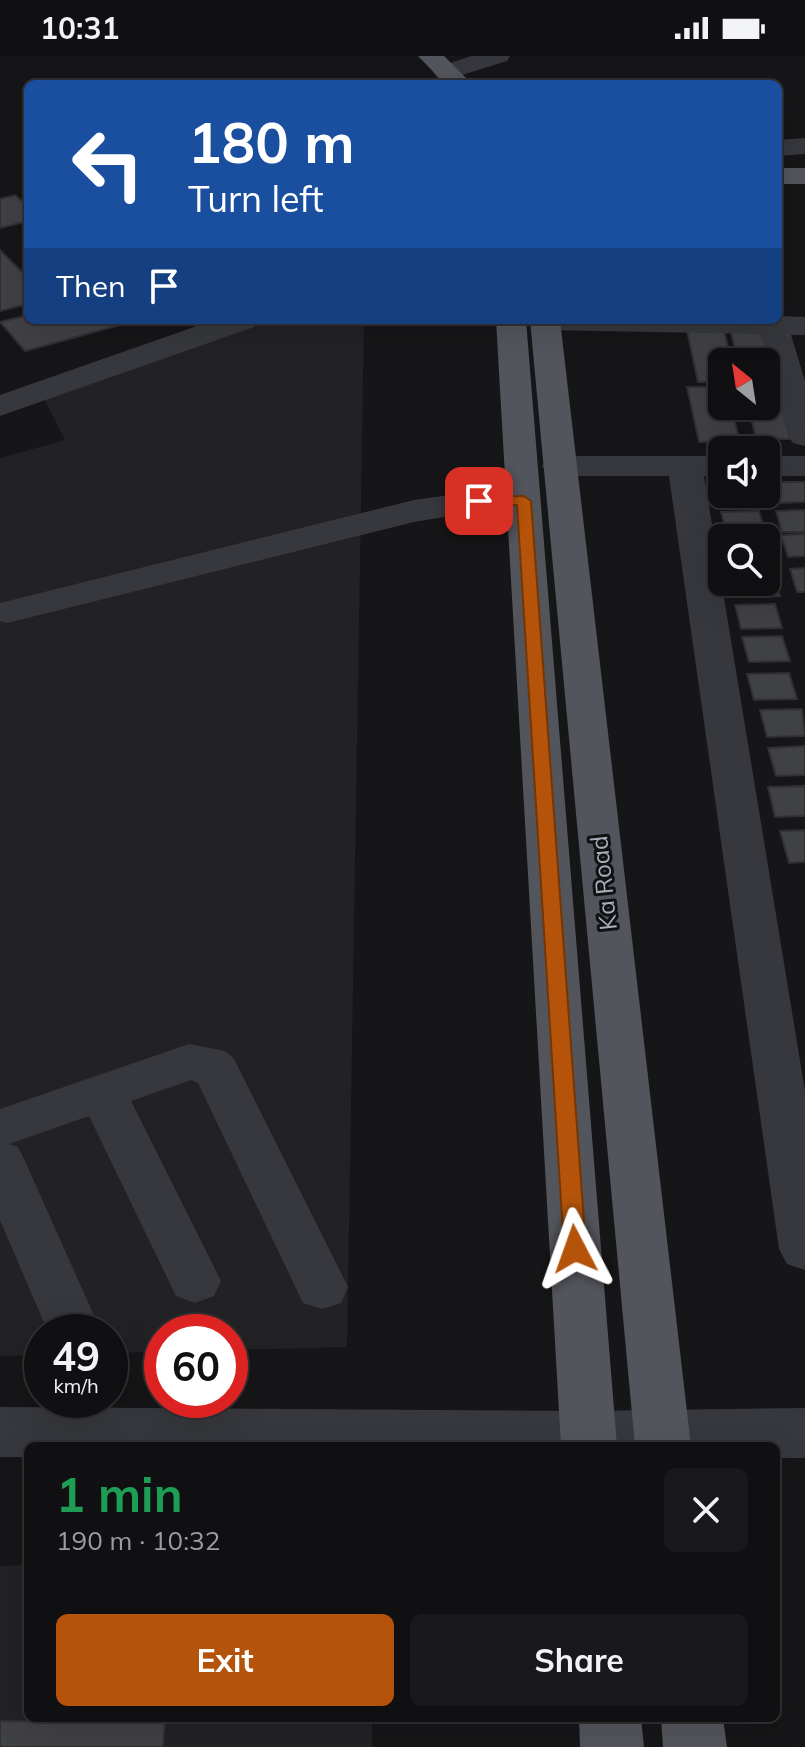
<!DOCTYPE html>
<html lang="en">
<head>
<meta charset="utf-8">
<style>
  body { margin:0; font-family:Mulish,sans-serif; background:#19191b; color:#f1f3f6; height:100vh; display:flex; flex-direction:column; font-size:30px; white-space:nowrap }
  * { box-sizing:border-box; margin:0 }
  p { font-size:26px; color:#9c9d9f }
  .icon { flex:none; width:44px; height:44px; fill:none; stroke:currentColor; stroke-width:2; stroke-linecap:round; stroke-linejoin:round }
  .map { position:relative; flex:1; overflow:hidden }
  .side { position:absolute; left:24px; top:1386px; width:756px; height:280px; display:flex; flex-direction:column; background:#101012; border-radius:12px; box-shadow:0 8px 32px #0002,0 0 0 2px #303032 }
  .side>* { flex:none }
  .guide { position:absolute; left:24px; top:24px; width:758px; height:244px; border-radius:12px; box-shadow:0 8px 32px #0002,0 0 0 2px #303032; background:#1a4fa0; color:#fff; overflow:hidden }
  .needle { width:52px; rotate:330deg }
  .controls { position:absolute; left:708px; top:292px; display:grid; gap:16px }
  .controls a { display:grid; place-items:center; width:72px; height:72px; border-radius:12px; background:#101012; box-shadow:0 8px 32px #0002,0 0 0 2px #303032; font-size:40px }
  .speed { position:absolute; left:24px; top:1258px; display:flex; gap:16px; font-size:40px; font-weight:700; text-align:center }
  .speed>* { display:grid; place-content:center; width:104px; height:104px; border-radius:50%; background:#101012; box-shadow:0 8px 32px #0002,0 0 0 2px #303032; line-height:1 }
  .speed small { font-size:20px; font-weight:400 }
  .speed .limit { border:12px solid #d22; background:#fff; color:#111 }
  .pin { position:absolute; display:grid; place-items:center; width:68px; height:68px; color:#fff; margin:-34px; border-radius:16px; box-shadow:0 4px 12px #0006 }
  .me { position:absolute; width:88px; margin:-44px; rotate:356deg; stroke-linejoin:round; filter:drop-shadow(0 0 6px #0008) }
  .turn { display:flex; align-items:center; gap:28px; height:168px; padding:0 32px; font-size:36px }
  .turn .icon { width:104px; height:104px; stroke-width:2.5 }
  .turn b { display:block; font-size:56px; line-height:68px }
  .then { display:flex; align-items:center; height:76px; padding:0 32px; background:#0003; gap:16px; font-size:30px }
  .round { display:grid; place-items:center; flex:none; width:84px; height:84px; border-radius:12px; background:#19191b }
  .headline { display:flex; align-items:center; justify-content:space-between; height:136px; padding:0 32px }
  h1 { font-size:48px; font-weight:700; line-height:60px; color:#1e9e55 }
  .action { display:flex; gap:16px; margin-top:auto; padding:16px 32px }
  .action a { flex:1; height:92px; border-radius:12px; background:#b45309; color:#fff; font-size:32px; font-weight:700; line-height:92px; text-align:center }
  .action a+a { background:#19191b; color:#f1f3f6 }
  .status { display:flex; justify-content:space-between; align-items:center; height:56px; padding:0 40px; background:#101012; direction:ltr }
  .status svg { height:22px; fill:currentColor }
  .map>svg:first-child { display:block }
  .built { fill:#222225 }
  .building { fill:#404145; stroke:#303034; stroke-width:2 }
  .lines { fill:none; stroke-linecap:round; stroke-linejoin:round }
  .minor { fill:#37383d; fill-rule:evenodd }
  .major { fill:#53555c; fill-rule:evenodd }
  .route { fill:#b45309; stroke:#753606; stroke-width:2 }
  .labels { text-anchor:middle; dominant-baseline:central; stroke-width:6; stroke-linejoin:round; paint-order:stroke }
  .street-label { font-size:24px; fill:#a8adb8; stroke:#111113 }
</style>
</head>
<body>
<div class="status"><b>10:31</b><svg viewBox="0 0 49 12"><path d="M0 12V9h3v3zM5 12V6h3v6zM10 12V3h3v9zM15 12V0h3v12zM26 1h20v11H26zM47 4h2v5h-2z"/></svg></div>
<div class="map">
<svg width="805" height="1691" viewBox="0 0 805 1691">
  <rect width="100%" height="100%" fill="#161618"/>
  <!-- built -->
  <path class="built" d="M246,264h118l-17,1027 -117,3v-18h-68v20l-52,1v-21h-68v23l-42,1v-898l65,-18 -22,-43z
    M28,1509v153h344v29h-372v-181z"/>
  <!-- building -->
  <path class="building" d="M15,139l13,11v15l-28,7v-29z
    M0,194l28,28v26l-28,7z
    M28,259v5l103,2 -106,29 -25,-29z
    M687,275h37l8,31h-10v20h-24z
    M731,276h37l15,51h-17v-21h-28z
    M766,328h15l16,55h-41l-8,-33h18z
    M687,331h35v19h9l9,36h-41z
    M768,426h37v20l-30,1z
    M713,431h9v7h30l4,12 -38,1z
    M805,454v22h-23l-6,-21z
    M759,455l6,21 -38,1 -6,-21z
    M805,478v22l-17,1 -7,-22z
    M805,512v24h-8l-7,-23z
    M766,517h7l7,23 -40,1 -4,-15h30z
    M775,548l7,24 -41,1 -6,-24z
    M782,580l8,25 -41,1 -7,-25z
    M789,617l8,26 -43,1 -7,-26z
    M802,653l3,27 -38,1 -7,-27z
    M805,690v29l-29,1 -8,-28z
    M805,730v30l-30,1 -7,-30z
    M805,774v32l-16,1 -9,-32z
    M0,1665l165,1 -2,25h-163z"/>
  <g class="lines">
    <!-- minor -->
    <path class="minor" d="M472,0h38l-3,5 -61,19 -9,-3 -4,-5 4,-5z
      M805,82v16l-27,2v-16z
      M778,260l27,1v18h-14l14,46v65l-12,-3 -5,-7 -28,-102 -215,-4 -11,-2 -4,-7 248,-1z
      M214,264h44l-4,7 -254,89v-21z
      M559,400h163v20h-18l101,615v179l-18,-6 -8,-15 -110,-773h-110l-12,-3 -5,-7 5,-7z
      M766,400h39v20h-39z
      M479,435h45l12,3 5,7 -5,7 -12,3h-45l-65,11 -407,101 -7,-2v-18l414,-103z
      M189,988l36,7 9,8 114,228 -7,16 -19,6 -19,-6 -105,-220 -7,-3 -60,21 90,180 -7,15 -19,7 -19,-7 -87,-180 -80,28 9,3 7,14 71,159 -6,12h-42l-48,-112v-111z
      M0,1351l588,4 217,-3v50h-29v-12h-748v11h-28z"/>
    <!-- major -->
    <path class="major" d="M418,0h26l28,28h-27z
      M778,112h27v16h-27z
      M496,264h30l91,1126h-56z
      M530,264h30l131,1126h-56z
      M579,1662h62l3,29h-64z
      M661,1662h62l4,29h-64z"/>
  </g>
  <!-- route -->
  <path class="route" d="M524,440l7,5 55,748 -3,6 -8,3 -8,-3 -3,-6 -47,-744 -38,1 -7,-5 7,-4z"/>
  <g class="labels">
    <!-- street labels -->
    <g class="street-label">
      <text transform="translate(603 827) rotate(-96)">Ka Road</text>
    </g>
  </g>
</svg>
<div class="controls">
<a><svg class="needle" viewBox="-14 -14 28 28"><path d="M0-13l5 13h-10z" fill="#e53935"/><path d="M0 13l5-13h-10z" fill="#9c9d9f"/></svg></a>
<a><svg class="icon" aria-label="sound" viewBox="0 0 24 24"><path d="M4 9h4l5-4v14l-5-4H4zM17 9q2 3 0 6"/></svg></a>
<a><svg class="icon" aria-label="search" viewBox="0 0 24 24"><circle cx="10" cy="10" r="6"/><path d="M15 15l6 6"/></svg></a>
</div>
<div class="speed"><div>49<small>km/h</small></div><div class="limit">60</div></div>
<div class="pin" style="left:479px;top:445px;background:#d93025"><svg class="icon" aria-label="arrive" viewBox="0 0 24 24"><path d="M6 21V4h12l-3 4 3 4H6"/></svg></div>
<svg class="me" style="left:575px;top:1193px" viewBox="-20 -20 40 40"><path d="M0-17L14 15 0 8-14 15z" fill="#b45309" stroke="#fff" stroke-width="4"/></svg>
<div class="guide">
<div class="turn"><svg class="icon" aria-label="left" viewBox="0 0 24 24"><path d="M17 20v-9H6M10 6l-5 5 5 5"/></svg><div><b>180 m</b>Turn left</div></div>
<div class="then">Then<svg class="icon" aria-label="arrive" viewBox="0 0 24 24"><path d="M6 21V4h12l-3 4 3 4H6"/></svg></div>
</div>
<section class="side">
<div class="headline"><div><h1>1 min</h1><p>190 m · 10:32</p></div><a class="round"><svg class="icon" aria-label="close" viewBox="0 0 24 24"><path d="M6 6l12 12M18 6L6 18"/></svg></a></div>
<div class="action"><a>Exit</a><a>Share</a></div>
</section>
</div>
</body>
</html>
